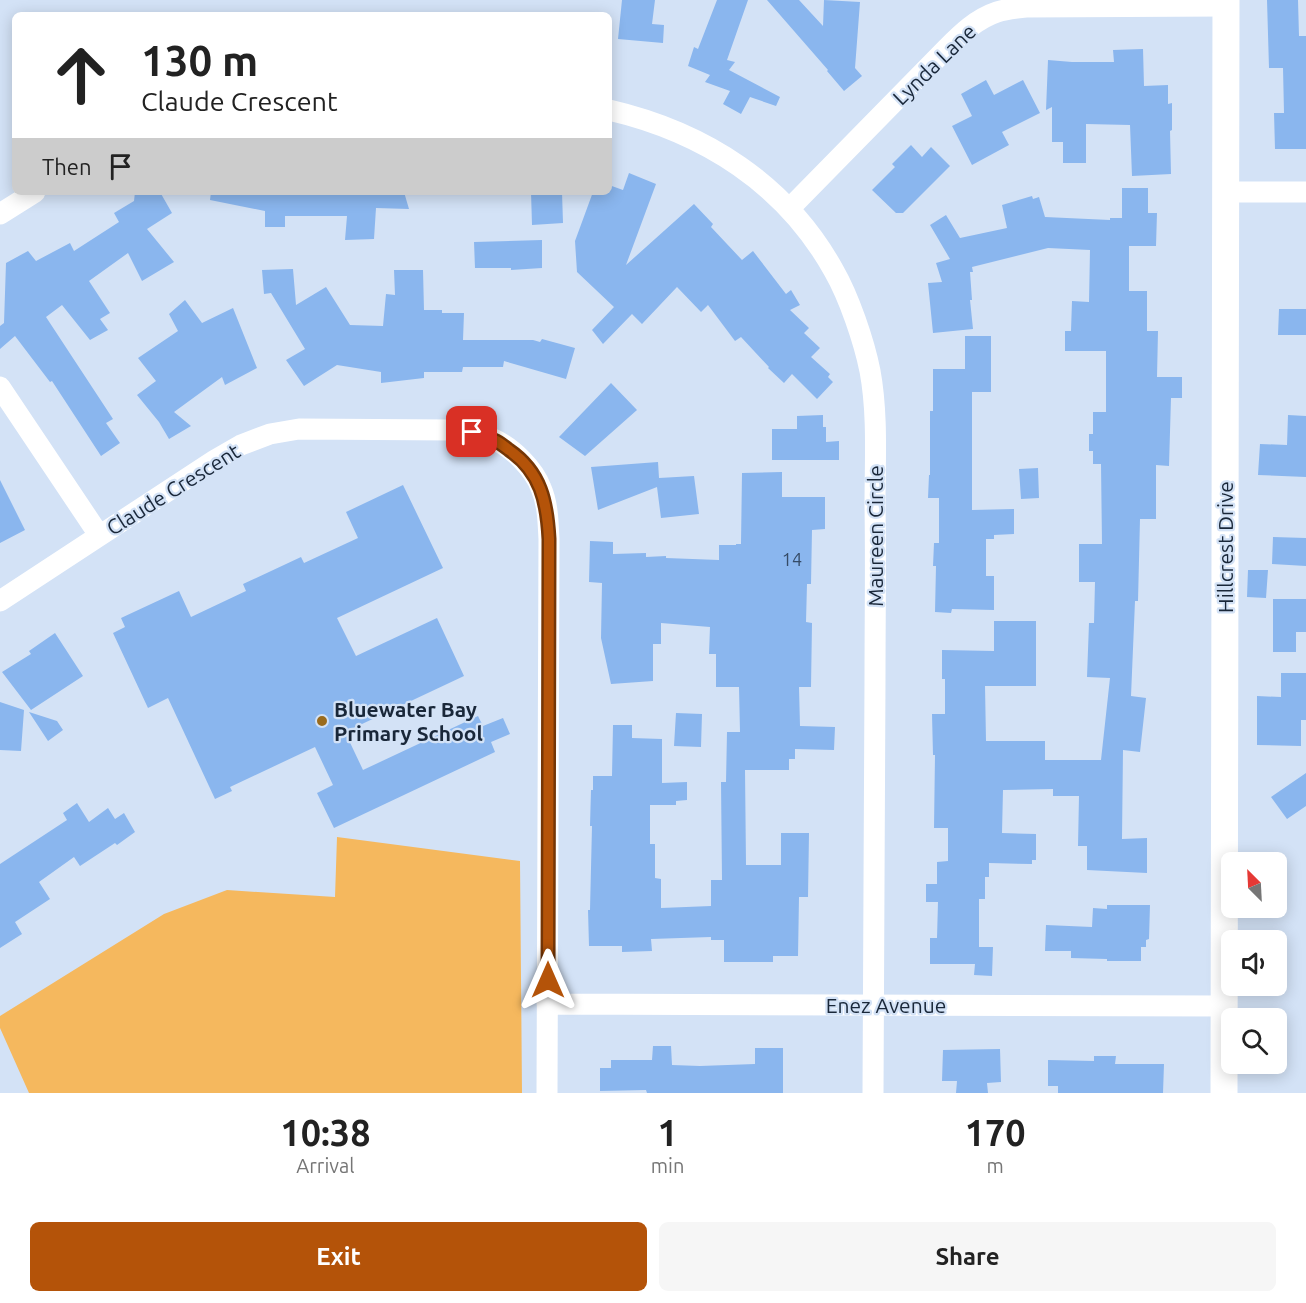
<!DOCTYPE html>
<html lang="en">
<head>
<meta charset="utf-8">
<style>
  body { margin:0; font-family:Ubuntu,sans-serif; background:#f6f6f6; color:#222; height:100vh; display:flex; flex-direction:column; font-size:22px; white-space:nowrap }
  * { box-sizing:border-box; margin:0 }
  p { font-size:20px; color:#767676 }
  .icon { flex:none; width:33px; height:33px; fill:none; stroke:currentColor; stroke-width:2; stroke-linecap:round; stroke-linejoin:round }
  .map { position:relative; height:1093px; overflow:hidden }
  .drawer { display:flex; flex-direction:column; background:#fff; flex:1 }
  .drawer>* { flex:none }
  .top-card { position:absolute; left:12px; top:12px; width:600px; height:183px; border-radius:9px; box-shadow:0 3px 15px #0003; background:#fff; color:#222; overflow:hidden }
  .needle { width:39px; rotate:336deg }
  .fabs { position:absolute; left:1221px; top:852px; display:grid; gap:12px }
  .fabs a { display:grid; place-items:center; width:66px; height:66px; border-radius:9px; background:#fff; box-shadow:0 3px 15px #0003; font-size:30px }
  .pin { position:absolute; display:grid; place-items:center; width:51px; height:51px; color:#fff; margin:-26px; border-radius:12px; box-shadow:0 3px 9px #0006 }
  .me { position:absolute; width:66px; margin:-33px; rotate:0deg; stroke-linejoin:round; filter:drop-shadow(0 0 4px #0008) }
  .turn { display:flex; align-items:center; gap:21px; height:126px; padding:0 30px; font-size:27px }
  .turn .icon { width:78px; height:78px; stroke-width:2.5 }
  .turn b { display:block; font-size:42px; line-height:51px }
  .then { display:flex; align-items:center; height:57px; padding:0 30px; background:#0003; gap:12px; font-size:22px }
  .eta { display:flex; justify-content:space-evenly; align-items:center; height:102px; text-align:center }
  .eta b { font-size:36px; font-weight:600; line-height:42px }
  .button { display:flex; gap:12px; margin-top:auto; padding:12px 30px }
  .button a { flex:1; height:69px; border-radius:9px; background:#b45309; color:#fff; font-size:24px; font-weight:600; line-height:69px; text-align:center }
  .button a+a { background:#f6f6f6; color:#222 }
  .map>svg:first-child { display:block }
  .green { fill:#f5b85e }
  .building { fill:#8ab6ee }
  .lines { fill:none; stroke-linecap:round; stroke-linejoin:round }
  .minor { stroke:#fff; stroke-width:21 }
  .tertiary { stroke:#fff; stroke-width:27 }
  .route-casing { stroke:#753606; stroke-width:15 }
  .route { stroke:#b45309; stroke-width:10 }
  .poi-dot { fill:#9a6b1d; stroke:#d3e2f6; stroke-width:2 }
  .labels { text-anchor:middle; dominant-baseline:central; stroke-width:4.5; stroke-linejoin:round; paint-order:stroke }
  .number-label { font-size:18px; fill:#354b66 }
  .street-label { font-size:21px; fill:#192739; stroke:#d3e2f6 }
  .poi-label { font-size:21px; font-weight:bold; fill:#192739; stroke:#d3e2f6; text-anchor:start }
</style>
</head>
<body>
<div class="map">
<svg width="1306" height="1093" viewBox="0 0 1306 1093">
  <rect width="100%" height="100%" fill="#d3e2f6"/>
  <!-- green -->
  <path class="green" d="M337,837l183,24 2,232h-493l-29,-65v-12l164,-102 63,-24 108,7z"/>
  <!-- building -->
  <path class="building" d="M622,0h33l-3,24 12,1 -1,18 -45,-4z
    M717,0h31l-21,60 8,2 -6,8 51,27 -4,9 -26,-9 -9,17 -18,-10 7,-13 -25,-9 5,-7 -22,-9 6,-19 4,2z
    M767,0h32l24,26 1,-26 36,2 -5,66 7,8 -18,15 -17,-20 1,-1z
    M1267,0h31l1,36h7v113h-31l-1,-36h10l-1,-45h-14z
    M1143,49l1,37 24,-1v19l4,-1v27l-2,1 1,43 -39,2 -2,-51 -44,-1v39h-23v-21h-11v-35l-6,3 2,-50 24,2h42l-1,-12z
    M986,80l8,15 29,-15 17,33 -38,19 7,13 -37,20 -20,-39 20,-10 -11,-22z
    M911,145l11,12 9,-10 19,19 -47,47h-7l-24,-23 23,-23 -3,-3z
    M629,173l27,11 -30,81 68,-61 19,20 -2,3 31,33 11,-9 33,43 5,-4 9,15 -10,5 19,18 -5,5 16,15 -9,9 19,17 -2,3 5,5 -16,17 -25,-25 -8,9 -16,-15 1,-1 -28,-30 -6,4 -27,-36 -7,7 -24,-25 -35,37 -10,-10 -29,30 -11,-14 22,-23 -37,-35 -2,-31 18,-49h16v-7l14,5z
    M1122,188h26v25h9l-1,33h-27v45h18v40h11l-1,46h25v21h-11l-2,68 -13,-1v54h-16l-2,82h-3l-4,95 15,2 -6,54 -17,-2 -1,89 25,-1v35l-60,-3v-24h-9l1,-50h-26v-7l-50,1 -1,43 34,1v26h-4v4l-43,-1v14h-4v22h-6v48h14l-1,29 -18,-1 1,-11h-45v-26h7l1,-36h-12v-18h11v-22l11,-1v-33h-14l1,-73h-2l-1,-41h13v-35h-3v-29l52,1v-30h42v65h-51l1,55h59v19h56l9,-82 -23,-1 2,-54h5l1,-41h-16v-38h23l-1,-80h-8v-13h-4v-17h4v-22h13v-61h-41v-20h6l1,-30 17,1 1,-52 -42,-2 -76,19 1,5h-3l2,28h-2l3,29 -40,4 -5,-50 14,-1 -6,-19 14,-4 -20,-34 16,-10 14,23 47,-10 -5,-23 30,-9 1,3 6,-2 6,20 65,3v-2h12z
    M135,192h25l12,21 -25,16 27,33 -32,19 -14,-28 -39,28 21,32 -10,6 8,11 -18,10 -28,-35 -16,12 67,102 -7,4 14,20 -19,13 -49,-75 -2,1 -35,-46 -15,13v-23l4,-3 2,-60 22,-12 8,10 34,-18 4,8 45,-29 -5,-9 20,-12z
    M211,192h193l5,17 -33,-1 -2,31 -29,1 2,-24h-62v11h-20v-16l-55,-11z
    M531,192h31l1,31 -31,2z
    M542,240v28l-31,2v-2h-36l-1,-26z
    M293,269l3,36 30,-18 24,38 33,1 3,-32 9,1 -1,-25h29l1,40h18v3h22l-1,27h70l7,2 2,-3 33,9 -9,31 -62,-18 -1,6h-40l-1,5h-38v6l-43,5v-11l-44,-7 -33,21 -18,-26 19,-11 -34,-56 -7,1 -2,-24z
    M185,300l17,23 31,-15 24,60 -32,17 -3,-8 -48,35 17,14 -22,13 -10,-17 -22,-27 19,-14 -18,-23 40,-27 -9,-17z
    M1279,309h27v26h-28z
    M965,336h26v56h-19v118l42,-1v25l-20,1v4h-8v37h8v34l-42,-1 -1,4 -16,-1 1,-46h-3l1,-23h5v-45h-11l1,-23h1v-64h3v-42h32z
    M611,383l26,27 -52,46 -26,-19z
    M823,415v12h3v15l13,-1v19h-67v-31h25v-13z
    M1288,415l18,1v61l-48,-2 2,-31 27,1z
    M658,462l1,16 35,-2 5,38 -38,4 -4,-31 -59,23 -7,-43z
    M1038,468l1,30 -18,1 -2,-30z
    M782,472v25h43v32l-13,1 -1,54h-4l-1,38 6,1 -1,64h-12l1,39 35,1 -1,23 -39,-1v10h-6v11h-44l1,95h35v-32h28l-1,64h-9l-1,59h-25v6h-49v-22h-13v-3l-60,2 1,12 -30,1v-6h-33l-1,-36h2l2,-84h-2l1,-36h2v-14h19l1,-51h19v13l30,1v44l25,-1v18l-11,1v4h-26v39h5v34l6,1v29l50,-2v-26h11l-1,-98h5l1,-50h13l-1,-45h-23v-33h-7l1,-27 -49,-4v21h-8v37l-42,3 -10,-46 1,-55 -13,-1 1,-41 23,1v12l33,-1v4l20,-1v2l53,2v-15h17v-1h5l1,-71z
    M0,480l25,50 -25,13z
    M403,485l40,83 -106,50 19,38 81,-38 27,58 -119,56 18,38 115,-54 5,10 20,-8 7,16 -19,8 4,10 -161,76 -17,-35 16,-8 -18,-38 -85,40 2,4 -17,8 -47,-101 -20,10 -35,-75 12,-6 -4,-9 58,-27 12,26 55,-26 -3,-7 58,-27 3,6 54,-25 -12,-26z
    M1273,537l33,1v28l-34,-2z
    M1248,570h20l-2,28 -19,-1z
    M1273,599h33v33h-10v20h-23z
    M55,633l28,43 -52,34 -29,-38 29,-18 -2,-3z
    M1281,673h25v47h-5v26l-44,-1v-49l24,1z
    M0,702l24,8 -3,41 -21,-1z
    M29,712l28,9 6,9 -15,11z
    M676,713l26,1 -1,33 -27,-1z
    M1306,773v33l-19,13 -16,-22z
    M77,803l12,19 19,-14 7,11 9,-6 11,19 -18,13 -2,-2 -35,23 -6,-9 -35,25 11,17 -35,23 7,12 -22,14v-84l67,-44 -4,-7z
    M1107,905h43l-1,34 -3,1v7h-5v14h-34v-2l-36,-1v-7h-26l1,-26 46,2 1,-19 14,1z
    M653,1046h18l1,19 28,1 55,-2v-16h28v45h-136l-1,-3 -46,1v-23h11v-8h41z
    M1000,1049l1,33 -14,1 1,10h-32l1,-12h-15l1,-31z
    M1094,1056h22l-1,8h49l-1,29h-105v-7h-10v-26l46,1z"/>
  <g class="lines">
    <!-- minor -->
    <path class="minor" d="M609,110c95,22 177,74 225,161 15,26 30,70 36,100 8,43 5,90 5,134 1,58 0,116 0,174 -1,138 -1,276 -2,414
      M1226,192h80
      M789,209l157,-160c15,-15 30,-30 51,-37 9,-3 20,-4 29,-5l200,-1
      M0,214l35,-22
      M0,387l99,148
      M0,601l215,-141 26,-15 29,-11 29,-5 153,1c14,2 28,4 41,9 19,8 41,30 48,49 7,16 7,34 8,51l-2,554
      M547,1004l678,2"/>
    <!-- tertiary -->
    <path class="tertiary" d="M1224,1093l2,-1093"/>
  </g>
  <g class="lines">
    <defs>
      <path id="route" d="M472,432c7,3 15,5 22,8 5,2 10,6 15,10 32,22 38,52 40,89l-1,441"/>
    </defs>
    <!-- route casing -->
    <use href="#route" class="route-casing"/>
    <!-- route -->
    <use href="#route" class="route"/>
  </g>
  <!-- markers -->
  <circle class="poi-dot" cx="322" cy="721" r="6"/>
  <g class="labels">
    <!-- number labels -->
    <g class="number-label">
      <text x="792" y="559">14</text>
    </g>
    <!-- street labels -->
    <g class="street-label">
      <text transform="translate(934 64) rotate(-44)">Lynda Lane</text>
      <text transform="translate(173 489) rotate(-32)">Claude Crescent</text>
      <text transform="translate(875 536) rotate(-90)">Maureen Circle</text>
      <text transform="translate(1225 547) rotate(-90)">Hillcrest Drive</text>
      <text x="886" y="1005">Enez Avenue</text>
    </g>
    <!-- poi labels -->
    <g class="poi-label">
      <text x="334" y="709">Bluewater Bay<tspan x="334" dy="24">Primary School</tspan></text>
    </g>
  </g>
</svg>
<div class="fabs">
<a><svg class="needle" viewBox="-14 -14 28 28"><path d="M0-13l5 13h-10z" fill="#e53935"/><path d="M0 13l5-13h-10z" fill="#767676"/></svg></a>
<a><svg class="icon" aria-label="sound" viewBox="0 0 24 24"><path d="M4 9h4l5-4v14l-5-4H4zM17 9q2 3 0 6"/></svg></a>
<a><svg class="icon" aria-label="search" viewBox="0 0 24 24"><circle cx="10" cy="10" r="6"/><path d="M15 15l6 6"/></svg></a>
</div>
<div class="pin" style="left:472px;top:432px;background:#d93025"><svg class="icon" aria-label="arrive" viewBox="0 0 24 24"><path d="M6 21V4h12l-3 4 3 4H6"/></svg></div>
<svg class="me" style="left:548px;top:980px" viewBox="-20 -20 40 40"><path d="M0-17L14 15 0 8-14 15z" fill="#b45309" stroke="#fff" stroke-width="4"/></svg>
<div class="top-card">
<div class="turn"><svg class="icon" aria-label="ahead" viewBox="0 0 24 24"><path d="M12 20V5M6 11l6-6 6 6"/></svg><div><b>130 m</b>Claude Crescent</div></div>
<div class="then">Then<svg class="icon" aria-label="arrive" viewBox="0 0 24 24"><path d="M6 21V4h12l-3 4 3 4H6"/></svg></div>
</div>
</div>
<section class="drawer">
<div class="eta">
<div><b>10:38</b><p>Arrival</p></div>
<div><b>1</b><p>min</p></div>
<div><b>170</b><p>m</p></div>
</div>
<div class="button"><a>Exit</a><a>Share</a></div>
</section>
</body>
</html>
